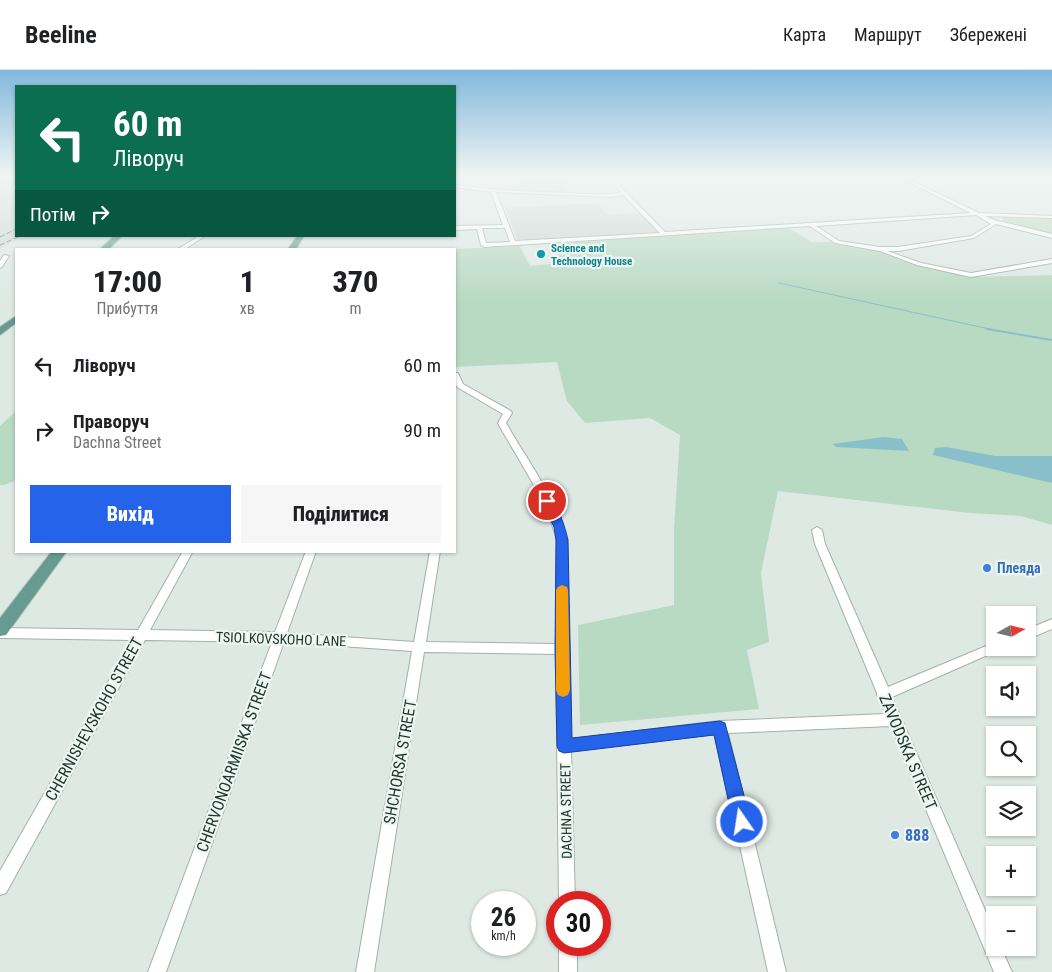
<!DOCTYPE html>
<html lang="uk">
<head>
<meta charset="utf-8">
<style>
  body { margin:0; font-family:"Roboto Condensed",sans-serif; background:#f6f6f6; color:#202124; height:100vh; display:flex; flex-direction:column; font-size:19px; white-space:nowrap }
  * { box-sizing:border-box; margin:0 }
  p { font-size:16px; color:#757577 }
  .icon { flex:none; width:28px; height:28px; fill:none; stroke:currentColor; stroke-width:2; stroke-linecap:round; stroke-linejoin:round }
  .map { position:relative; flex:1; overflow:hidden }
  .sheet { position:absolute; left:15px; top:178px; width:441px; height:305px; display:flex; flex-direction:column; background:#fff; border-radius:0px; box-shadow:0 1px 4px #0004 }
  .sheet>* { flex:none }
  .hud { position:absolute; left:15px; top:15px; width:441px; height:152px; border-radius:0px; box-shadow:0 1px 4px #0004; background:#0b6e4f; color:#fff; overflow:hidden }
  .needle { width:32px; rotate:82deg }
  .controls { position:absolute; left:986px; top:536px; display:grid; gap:10px }
  .controls a { display:grid; place-items:center; width:50px; height:50px; border-radius:0px; background:#fff; box-shadow:0 1px 4px #0004; font-size:25px }
  .speed { position:absolute; left:471px; top:821px; display:flex; gap:10px; font-size:25px; font-weight:700; text-align:center }
  .speed>* { display:grid; place-content:center; width:65px; height:65px; border-radius:50%; background:#fff; box-shadow:0 1px 4px #0004; line-height:1 }
  .speed small { font-size:12px; font-weight:400 }
  .speed .limit { border:8px solid #d22; background:#fff; color:#111 }
  .pin { position:absolute; display:grid; place-items:center; width:42px; height:42px; color:#fff; margin:-21px; border:2px solid #fff; border-radius:50%; box-shadow:0 1px 5px #0007 }
  .me { position:absolute; width:55px; margin:-28px; rotate:347deg; stroke-linejoin:round; filter:drop-shadow(0 0 4px #0008) }
  .turn { display:flex; align-items:center; gap:18px; height:105px; padding:0 15px; font-size:22px }
  .turn .icon { width:65px; height:65px; stroke-width:2.5 }
  .turn b { display:block; font-size:35px; line-height:42px }
  .then { display:flex; align-items:center; height:48px; padding:0 15px; background:#0003; gap:10px; font-size:19px }
  .eta { display:flex; justify-content:space-evenly; align-items:center; height:85px; text-align:center }
  .eta b { font-size:30px; font-weight:800; line-height:35px }
  .primary-button { display:flex; gap:10px; margin-top:auto; padding:10px 15px }
  .primary-button a { flex:1; height:58px; border-radius:0px; background:#2563eb; color:#fff; font-size:20px; font-weight:800; line-height:58px; text-align:center }
  .primary-button a+a { background:#f6f6f6; color:#202124 }
  ul { padding:0; list-style:none }
  li { display:flex; align-items:center; gap:15px; height:65px; padding:0 15px }
  li div { flex:1 }
  li b { display:block; font-size:19px }
  li em { font-style:normal }
  header { display:flex; align-items:center; gap:30px; box-sizing:border-box; height:70px; padding:0 25px; background:#fff; border-bottom:1px solid #e0e0e0 }
  header strong { font-size:24px }
  nav { display:flex; gap:28px; margin-inline-start:auto; font-size:18px }
  .map>svg:first-child { display:block }
  .built { fill:#cdd8d3 }
  .green { fill:#b8d9c2 }
  .water { fill:#89bfcb }
  .lines { fill:none; stroke-linecap:round; stroke-linejoin:round }
  .stream-far1 { stroke:#89bfcb; stroke-width:1 }
  .stream { stroke:#89bfcb; stroke-width:2 }
  .minor-casing { stroke:#a2b0ab; stroke-width:2 }
  .major-casing { stroke:#bcc3c2; stroke-width:2 }
  .minor { fill:#fff; fill-rule:evenodd }
  .major { fill:#659c8f; fill-rule:evenodd }
  .rail { stroke:#5b736d; stroke-width:1; stroke-dasharray:5 2.5; stroke-linecap:butt }
  .route { fill:#2563eb; stroke:#184099 }
  .slow { fill:#f59e0b }
  .culture-dot { fill:#0f9aa8; stroke:#eef6f2; stroke-width:2 }
  .shop-dot { fill:#3f7fe0; stroke:#eef6f2; stroke-width:2 }
  .labels { text-anchor:middle; dominant-baseline:central; stroke-width:4.5; stroke-linejoin:round; paint-order:stroke }
  .far-culture-label { font-size:11px; font-weight:bold; fill:#0d838f; stroke:#eef6f2; text-anchor:start }
  .shop-label { font-size:14px; font-weight:bold; fill:#366cbe; stroke:#eef6f2; text-anchor:start }
  .street-label { font-size:14px; fill:#213732; stroke:#eef6f2 }
  .near-street-label { font-size:16px; fill:#213732; stroke:#eef6f2 }
  .near-shop-label { font-size:16px; font-weight:bold; fill:#366cbe; stroke:#eef6f2; text-anchor:start }
</style>
</head>
<body>
<header>
<strong>Beeline</strong>
<nav><a>Карта</a><a>Маршрут</a><a>Збережені</a></nav>
</header>
<div class="map">
<svg width="1052" height="902" viewBox="0 0 1052 902">
  <rect width="100%" height="100%" fill="#dee9e4"/>
  <!-- built -->
  <path class="built" d="M0,106h16v60h7l-23,13z
    M533,106l32,4 -4,13 -50,-4z
    M598,133l9,12 32,-2 18,19 -139,9 -13,-33z"/>
  <!-- green -->
  <path class="green" d="M1002,145l50,3v16l-49,-12z
    M788,158l24,14h24l41,7 26,12 69,16 80,-2v250l-31,-9 -51,-3 -192,-22 -17,82 8,69 -22,8 12,59 -179,16 -2,-100 96,-20v-76l6,-94 -30,-17 -65,5 -18,-22 -10,-39 -102,5 -1,-118 66,-3 10,20 32,-3 -11,-19 43,-3 -1,-2z
    M16,341v69l-11,5h-5v-59z"/>
  <!-- water -->
  <path class="water" d="M883,367l19,2 7,12 -73,-4 -3,-3z
    M946,377l49,9h57v27l-119,-28 2,-7z"/>
  <g class="lines">
    <!-- stream-far1 -->
    <path class="stream-far1" d="M779,213l215,47"/>
    <!-- stream -->
    <path class="stream" d="M987,259l65,11"/>
    <defs>
      <path id="minor" d="M606,106h4l55,56 306,-19 -74,-37h4l78,37 73,3v2l-67,-2 9,4 58,14v4l-56,-14 -22,14 -76,13h-11l34,12 50,10 81,-14v4l-81,14 -54,-12 -37,-14 -45,-8 -25,-17 -326,21 -3,-2 -4,-16 -22,1v-4l48,-1 -12,-33 -36,-5v-2c38,5 77,7 116,8 17,1 34,3 50,-1zM496,122l115,5 12,-2 37,38 -145,8zM976,145l15,9 -20,12 -73,11h-18l-41,-6 -23,-15zM482,158h23l5,14 -24,1z
        M199,166h6l-20,13h-7z
        M4,185l5,1 -7,11 -2,1v-7z
        M455,303h3l5,11 48,27 1,2 -6,10c22,39 50,74 61,118l4,198 149,-18 166,-7 -9,-19v-2l-62,-149 -3,-14 5,-3 5,3 3,14 63,143 103,-43 4,-2v6h6l-2,2 -107,47 103,236v15h6l11,24h-18l-103,-246 -163,7 58,239h-18l-53,-238 -144,17 4,151h-16l-3,-248 -132,-2 -50,320h-18l56,-321 -128,-9 -118,330h-18l124,-330 -127,-2 -139,253 -6,2v-24l132,-231 -132,-2v-10l138,2 45,-79h10l-43,79 125,2 31,-81h10l-29,82 127,9 16,-91h10l-14,91 130,2 1,-103c-11,-43 -38,-79 -59,-118l5,-9 -46,-27 -2,-4z
        M1052,549v10l-24,10v-10z
        M559,875h18v27h-18z"/>
      <path id="major" d="M114,166h8l-13,13h-9z
        M297,166h7l-8,13h-8z
        M16,246v7l-16,12v-8z
        M52,481h15l-61,84 -6,1v-18z"/>
    </defs>
    <!-- minor casing -->
    <use href="#minor" class="minor-casing"/>
    <!-- major casing -->
    <use href="#major" class="major-casing"/>
    <!-- minor -->
    <use href="#minor" class="minor"/>
    <!-- major -->
    <use href="#major" class="major"/>
    <!-- rail -->
    <path class="rail" d="M0,167l16,-8
      M0,175l20,-9"/>
  </g>
  <!-- sky -->
  <linearGradient id="sky" x2="0" y2="1"><stop stop-color="#82b8dc"/><stop offset="0.46" stop-color="#f0f5f3"/><stop offset="1" stop-color="#f0f5f3" stop-opacity="0"/></linearGradient>
  <rect width="1052" height="232" fill="url(#sky)"/>
  <!-- route -->
  <path class="route" d="M547,427c10,3 19,33 21,43l4,198 148,-17 5,2 26,99 -3,6 -6,2 -6,-2 -3,-6 -19,-87 -150,18 -5,-2 -2,-5 -2,-97 1,-109 -2,-13 -13,-26z"/>
  <!-- slow -->
  <path class="slow" d="M562,515l5,2 1,3 2,100 -2,5 -5,2 -5,-2 -2,-5v-100l2,-3z"/>
  <!-- markers -->
  <circle class="culture-dot" cx="541" cy="184" r="5"/>
  <g class="shop-dot">
    <circle cx="987" cy="498" r="5"/>
    <circle cx="895" cy="765" r="5"/>
  </g>
  <g class="labels">
    <!-- far-culture labels -->
    <g class="far-culture-label">
      <text x="551" y="178">Science and<tspan x="551" dy="13">Technology House</tspan></text>
    </g>
    <!-- shop labels -->
    <g class="shop-label">
      <text x="997" y="498">Плеяда</text>
    </g>
    <!-- street labels -->
    <g class="street-label">
      <text transform="translate(281 569) rotate(2)">TSIOLKOVSKOHO LANE</text>
      <text transform="translate(566 741) rotate(-91)">DACHNA STREET</text>
    </g>
    <!-- near-street labels -->
    <g class="near-street-label">
      <text transform="translate(94 649) rotate(-61)">CHERNISHEVSKOHO STREET</text>
      <text transform="translate(908 682) rotate(67)">ZAVODSKA STREET</text>
      <text transform="translate(234 692) rotate(-70)">CHERVONOARMIISKA STREET</text>
      <text transform="translate(400 692) rotate(-80)">SHCHORSA STREET</text>
    </g>
    <!-- near-shop labels -->
    <g class="near-shop-label">
      <text x="905" y="765">888</text>
    </g>
  </g>
</svg>
<div class="controls">
<a><svg class="needle" viewBox="-14 -14 28 28"><path d="M0-13l5 13h-10z" fill="#e53935"/><path d="M0 13l5-13h-10z" fill="#757577"/></svg></a>
<a><svg class="icon" aria-label="sound" viewBox="0 0 24 24"><path d="M4 9h4l5-4v14l-5-4H4zM17 9q2 3 0 6"/></svg></a>
<a><svg class="icon" aria-label="search" viewBox="0 0 24 24"><circle cx="10" cy="10" r="6"/><path d="M15 15l6 6"/></svg></a>
<a><svg class="icon" aria-label="layers" viewBox="0 0 24 24"><path d="M12 4l9 5-9 5-9-5zM3 14l9 5 9-5"/></svg></a>
<a>+</a>
<a>−</a>
</div>
<div class="speed"><div>26<small>km/h</small></div><div class="limit">30</div></div>
<div class="pin" style="left:547px;top:431px;background:#d93025"><svg class="icon" aria-label="arrive" viewBox="0 0 24 24"><path d="M6 21V4h12l-3 4 3 4H6"/></svg></div>
<svg class="me" style="left:742px;top:752px" viewBox="-20 -20 40 40"><circle r="17" fill="#2563eb" stroke="#fff" stroke-width="3"/><path d="M0-11L8 9 0 5-8 9z" fill="#fff"/></svg>
<div class="hud">
<div class="turn"><svg class="icon" aria-label="left" viewBox="0 0 24 24"><path d="M17 20v-9H6M10 6l-5 5 5 5"/></svg><div><b>60 m</b>Ліворуч</div></div>
<div class="then">Потім<svg class="icon" aria-label="right" viewBox="0 0 24 24"><path d="M7 20v-9h11M14 6l5 5-5 5"/></svg></div>
</div>
<section class="sheet">
<div class="eta">
<div><b>17:00</b><p>Прибуття</p></div>
<div><b>1</b><p>хв</p></div>
<div><b>370</b><p>m</p></div>
</div>
<ul>
<li><svg class="icon" aria-label="left" viewBox="0 0 24 24"><path d="M17 20v-9H6M10 6l-5 5 5 5"/></svg><div><b>Ліворуч</b></div><em>60 m</em></li>
<li><svg class="icon" aria-label="right" viewBox="0 0 24 24"><path d="M7 20v-9h11M14 6l5 5-5 5"/></svg><div><b>Праворуч</b><p>Dachna Street</p></div><em>90 m</em></li>
</ul>
<div class="primary-button"><a>Вихід</a><a>Поділитися</a></div>
</section>
</div>
</body>
</html>
